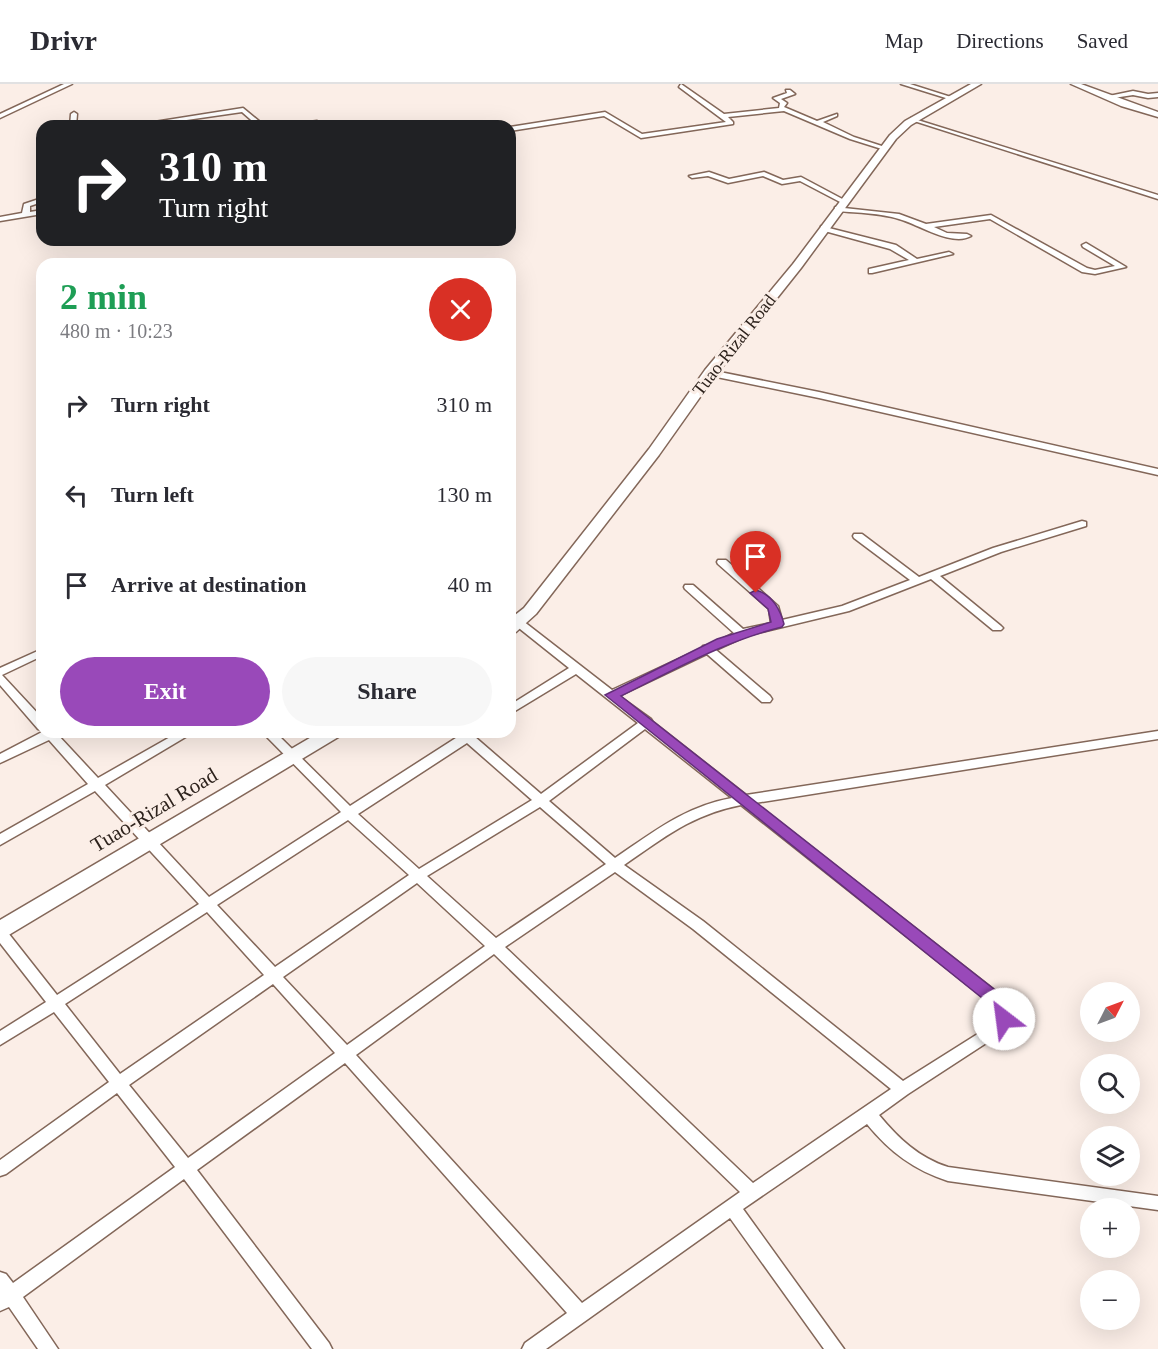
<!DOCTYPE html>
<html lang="en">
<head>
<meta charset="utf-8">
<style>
  body { margin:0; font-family:"Times New Roman",serif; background:#f7f7f7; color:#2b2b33; height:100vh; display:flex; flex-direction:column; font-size:22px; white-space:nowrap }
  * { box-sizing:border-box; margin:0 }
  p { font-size:20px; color:#7c7c81 }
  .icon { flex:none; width:33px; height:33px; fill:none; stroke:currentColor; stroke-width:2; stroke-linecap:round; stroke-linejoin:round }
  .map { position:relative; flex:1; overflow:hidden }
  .sheet { position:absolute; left:36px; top:174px; width:480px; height:480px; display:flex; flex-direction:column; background:#fff; border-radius:18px; box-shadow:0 6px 24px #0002 }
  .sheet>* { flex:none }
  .guide { position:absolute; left:36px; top:36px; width:480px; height:126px; border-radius:18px; box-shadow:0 6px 24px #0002; background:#202124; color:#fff; overflow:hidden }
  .needle { width:39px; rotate:48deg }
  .buttons { position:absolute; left:1080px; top:898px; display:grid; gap:12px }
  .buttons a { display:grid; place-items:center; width:60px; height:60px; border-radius:50%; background:#fff; box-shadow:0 6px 24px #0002; font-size:30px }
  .pin { position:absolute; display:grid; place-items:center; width:51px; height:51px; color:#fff; margin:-62px -26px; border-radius:50% 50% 50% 0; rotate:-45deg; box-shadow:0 0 6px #0007 }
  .pin .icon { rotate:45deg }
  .me { position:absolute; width:66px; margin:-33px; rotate:330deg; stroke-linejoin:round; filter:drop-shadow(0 0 4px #0008) }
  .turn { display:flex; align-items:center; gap:21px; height:126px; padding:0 24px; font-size:27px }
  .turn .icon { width:78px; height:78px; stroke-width:2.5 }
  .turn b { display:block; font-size:42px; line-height:51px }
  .round { display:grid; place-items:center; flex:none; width:63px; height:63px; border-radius:32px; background:#f7f7f7 }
  .overview { display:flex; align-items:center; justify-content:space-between; height:102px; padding:0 24px }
  h1 { font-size:36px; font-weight:700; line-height:45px; color:#1e9e55 }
  .action { display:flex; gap:12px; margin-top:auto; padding:12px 24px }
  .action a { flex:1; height:69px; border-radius:36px; background:#9949b9; color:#fff; font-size:24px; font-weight:700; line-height:69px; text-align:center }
  .action a+a { background:#f7f7f7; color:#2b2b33 }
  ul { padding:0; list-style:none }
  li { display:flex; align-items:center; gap:18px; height:90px; padding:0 24px }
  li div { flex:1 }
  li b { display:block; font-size:22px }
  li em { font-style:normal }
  header { display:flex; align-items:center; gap:36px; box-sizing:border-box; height:84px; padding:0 30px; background:#fff; border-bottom:2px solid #e1e1e2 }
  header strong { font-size:28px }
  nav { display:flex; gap:33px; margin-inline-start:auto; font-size:21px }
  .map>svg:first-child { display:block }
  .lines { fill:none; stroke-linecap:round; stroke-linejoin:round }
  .minor-casing { stroke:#836759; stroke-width:3 }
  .tertiary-casing { stroke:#836759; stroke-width:3 }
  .secondary-casing { stroke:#836759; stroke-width:3 }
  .minor { fill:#fff; fill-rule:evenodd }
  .tertiary { fill:#fff; fill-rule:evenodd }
  .secondary { fill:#fff; fill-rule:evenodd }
  .route { fill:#9949b9; stroke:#632f78; stroke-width:1.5 }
  .labels { text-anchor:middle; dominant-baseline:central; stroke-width:6; stroke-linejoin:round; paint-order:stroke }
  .far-street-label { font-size:18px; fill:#2d221c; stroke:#fbeee7 }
  .street-label { font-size:21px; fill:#2d221c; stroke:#fbeee7 }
</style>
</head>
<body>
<header>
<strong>Drivr</strong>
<nav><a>Map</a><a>Directions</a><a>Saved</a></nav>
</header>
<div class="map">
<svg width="1158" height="1265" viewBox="0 0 1158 1265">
  <rect width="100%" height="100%" fill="#fbeee7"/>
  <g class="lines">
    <defs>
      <path id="minor" d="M64,0h8l-72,34v-4z
        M681,0l43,30 55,-6 1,-5 -7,-5 14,-5 -1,-3h4l5,4 -14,5 6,4 -3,4 33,14 20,-7v2l-14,6 31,15 34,11 -3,2 -35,-11 -66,-28 -56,6 5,5v2l-92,14 -37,-22 -94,15v-4l95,-15 37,22 84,-12 -47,-35z
        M901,0h9l44,14 -5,1z
        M1133,7l15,3 10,-1v4l-10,1 -15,-3 -26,4 -3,-2z
        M243,24l22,18h-7l-16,-14 -97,14h-16z
        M74,28l3,2 -1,12h-6l1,-12z
        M911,34l247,77v4l-247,-79z
        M317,37l10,5h-37l3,-2z
        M709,88l20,7 35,-7 19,8 18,-3 47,25 -6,1 -42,-22 -18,3 -19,-8 -35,7 -20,-7 -16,2 -3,-2z
        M42,114v4l-12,4v6l12,-2v4l-42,7v-4l22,-4 2,-9z
        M835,123l64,7 27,10 65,-9 96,53 8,2 20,-4 -32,-19 -1,-2 4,-2 40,24 -31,7 -13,-2 -92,-53 -56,8 13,6 20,1 4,2c-19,11 -53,-12 -72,-17 -19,-6 -41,-6 -61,-8h-3z
        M821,142l75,19 21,14 32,-7 4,2 -81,19h-3v-4l40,-9 -19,-11 -69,-19z
        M710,286l109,22 339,77v6l-339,-77 -112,-23v-4z
        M1082,437l4,1v4l-85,26 -61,24 61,50 2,2 -2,2h-8l-62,-51 -82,32 -100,24 -33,15 54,46 2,3 -2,3h-8l-55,-48 -88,42 32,23 2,3 93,73 412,-64v8l-403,64 243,190c15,20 16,29 -4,45l-86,56 -29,21c19,23 40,43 69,52l210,29v14l-210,-29c-34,-11 -58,-29 -81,-57l-124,85 101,140h-20l-94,-131 -184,131h-24l3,-6 42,-30 -222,-250 -148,107 132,173 3,6h-20l-128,-170 -161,118 35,52h-20l-29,-42 -9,4v-39l6,2 7,9 162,-116 -58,-74 -111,81 -6,2v-16l109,-78 -55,-70 -54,33v-14l46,-29 -46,-59v-15l5,1 52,66 142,-91 -104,-113 -95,54v-11l88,-50 -39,-44 -49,23v-9l42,-22h19l-3,3 40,43 81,-46h15l-89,53 104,112 132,-85 -79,-80h13l75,74 109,-70 -3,-4h22l-3,5 66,57 97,-71 -62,-49 -66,40v-9l59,-37 -59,-47v-8l4,1 98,76 90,-42 1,-2 6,-1 25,-12 -49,-44 -1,-2 1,-2h8l50,44 28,-6 -2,-14 -51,-45 -1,-2 1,-2h8l52,46 4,14 60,-14 68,-26 -56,-42 -1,-2 1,-2h8l57,43 74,-29zM645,645l87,69c-48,9 -77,33 -117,60l-66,-57zM467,659l65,57 -113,69 -61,-55zM741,721l247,196 7,12 -1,8 -10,9 -81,51 -200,-160 -79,-56c41,-28 67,-50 117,-60zM540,723l66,57 -110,74 -69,-62zM348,736l61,55 -134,92 -58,-62zM615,788l78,57 198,160 -138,94 -248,-236zM417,799l68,63 -138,99 -64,-68zM207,828l57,63 -144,99 -55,-70zM494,870l246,238 -158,111 -226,-248zM273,900l62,69 -147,105 -59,-73z
        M42,565v7l-40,19 40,43v12l-4,-1 -38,-44v-17z"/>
      <path id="tertiary" d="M1071,0h10l77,28v5l-37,-11z"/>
      <path id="secondary" d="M971,0h10l-70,41 -15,14 -95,129 -86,108 -56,79 -123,159 -20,18 -6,1v-14l14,-11 125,-159 56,-79 88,-106 97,-129 15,-14z
        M320,648h23l-3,4 -333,200 -7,2v-18z"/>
    </defs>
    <!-- minor casing -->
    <use href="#minor" class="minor-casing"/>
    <!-- tertiary casing -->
    <use href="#tertiary" class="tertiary-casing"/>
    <!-- secondary casing -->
    <use href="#secondary" class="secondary-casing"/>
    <!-- minor -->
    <use href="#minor" class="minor"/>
    <!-- tertiary -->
    <use href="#tertiary" class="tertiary"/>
    <!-- secondary -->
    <use href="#secondary" class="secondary"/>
  </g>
  <!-- route -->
  <path class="route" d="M756,506c17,5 24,19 28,34l-2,3c-57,14 -108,43 -161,69l378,297 13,19 -2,12 -6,2 -7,-2 -2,-11 -8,-11 -382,-307 112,-56 54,-17 -3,-13 -18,-16z"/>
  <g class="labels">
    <!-- far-street labels -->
    <g class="far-street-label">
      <text transform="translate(734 261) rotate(-52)">Tuao-Rizal Road</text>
    </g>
    <!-- street labels -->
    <g class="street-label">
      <text transform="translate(154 726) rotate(-31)">Tuao-Rizal Road</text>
    </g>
  </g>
</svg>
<div class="buttons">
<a><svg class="needle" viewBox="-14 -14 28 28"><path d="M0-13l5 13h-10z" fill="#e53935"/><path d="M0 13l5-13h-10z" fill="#7c7c81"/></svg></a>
<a><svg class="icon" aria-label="search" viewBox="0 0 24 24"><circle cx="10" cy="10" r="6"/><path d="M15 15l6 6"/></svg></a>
<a><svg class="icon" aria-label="layers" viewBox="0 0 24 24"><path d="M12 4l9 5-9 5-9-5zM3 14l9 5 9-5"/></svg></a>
<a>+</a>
<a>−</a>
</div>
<div class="pin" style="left:756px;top:509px;background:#d93025"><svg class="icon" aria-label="arrive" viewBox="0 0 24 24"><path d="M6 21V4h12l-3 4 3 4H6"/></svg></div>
<svg class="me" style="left:1004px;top:935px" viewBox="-20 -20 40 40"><circle r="19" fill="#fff"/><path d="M0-13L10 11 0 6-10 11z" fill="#9949b9"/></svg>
<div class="guide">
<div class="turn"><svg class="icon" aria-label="right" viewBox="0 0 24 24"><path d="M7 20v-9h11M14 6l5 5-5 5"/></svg><div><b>310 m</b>Turn right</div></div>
</div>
<section class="sheet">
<div class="overview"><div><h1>2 min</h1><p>480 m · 10:23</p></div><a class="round" style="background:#d93025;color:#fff"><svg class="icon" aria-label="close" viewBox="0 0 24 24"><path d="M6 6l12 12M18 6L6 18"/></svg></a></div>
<ul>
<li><svg class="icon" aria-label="right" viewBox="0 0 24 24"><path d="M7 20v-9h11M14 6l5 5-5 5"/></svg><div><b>Turn right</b></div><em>310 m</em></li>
<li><svg class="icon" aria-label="left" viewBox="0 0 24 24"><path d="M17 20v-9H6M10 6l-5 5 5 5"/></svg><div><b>Turn left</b></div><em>130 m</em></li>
<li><svg class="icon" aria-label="arrive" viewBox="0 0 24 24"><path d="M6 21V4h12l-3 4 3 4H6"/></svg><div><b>Arrive at destination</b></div><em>40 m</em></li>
</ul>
<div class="action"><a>Exit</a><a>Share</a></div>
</section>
</div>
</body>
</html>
